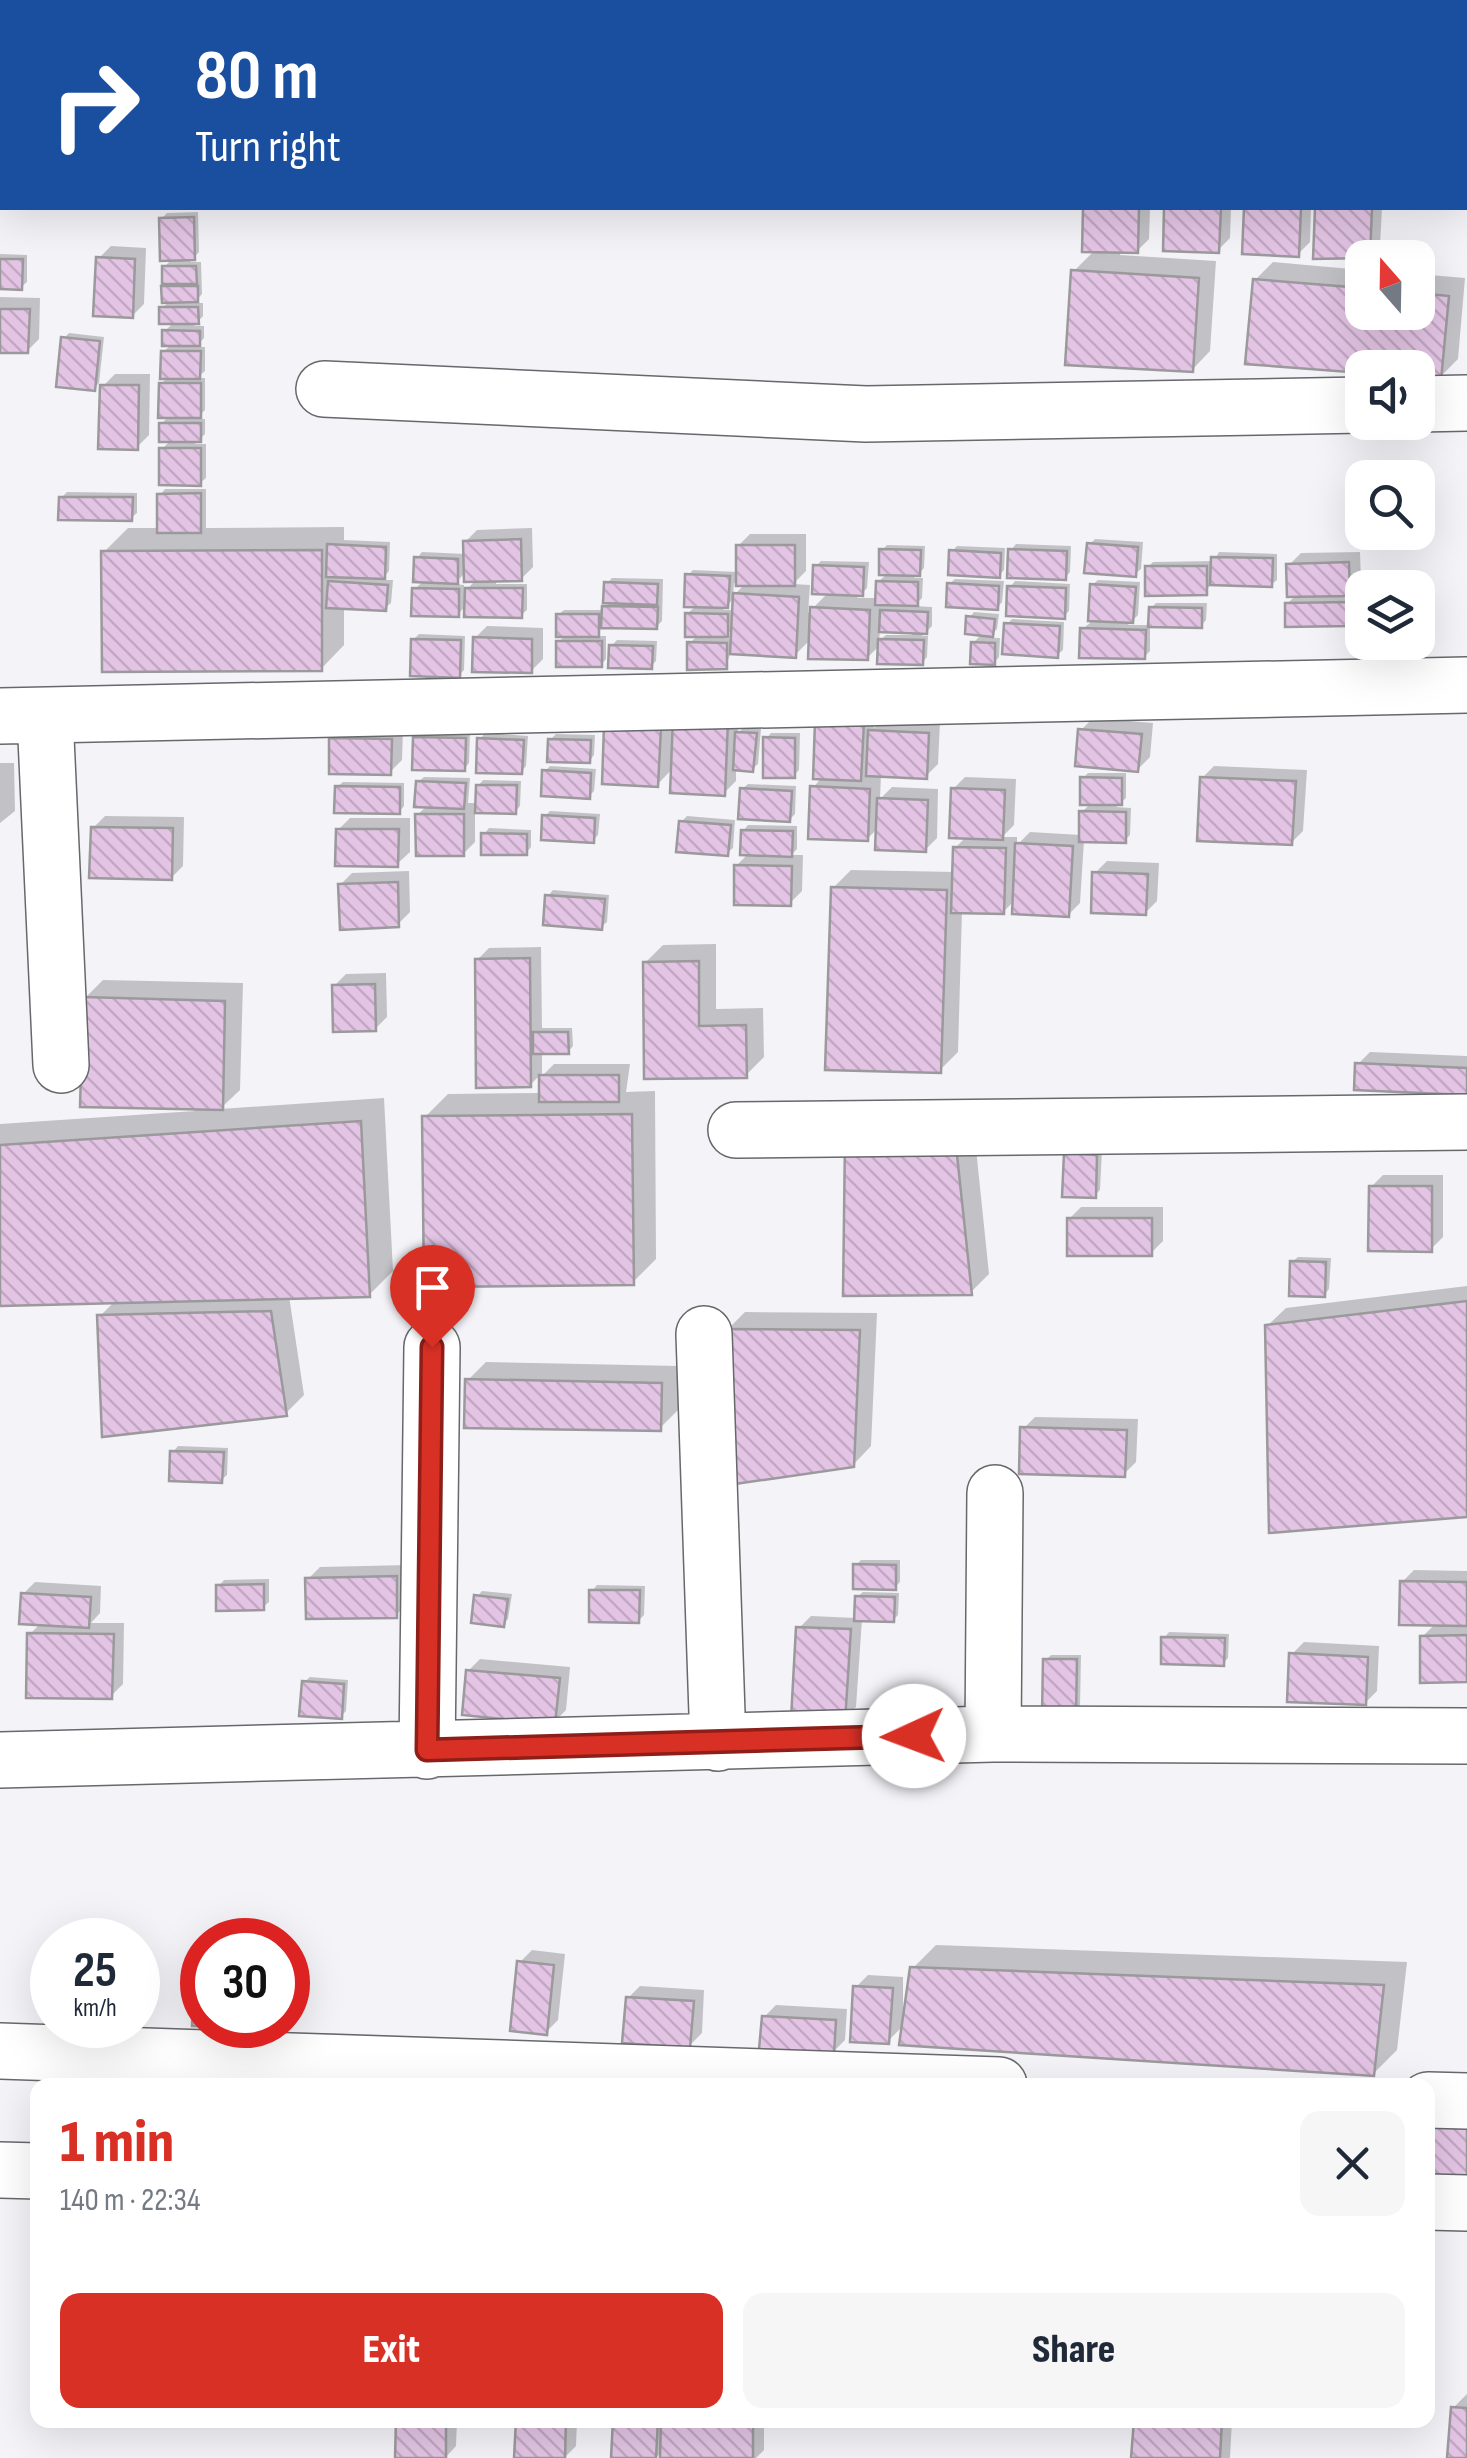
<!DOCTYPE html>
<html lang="en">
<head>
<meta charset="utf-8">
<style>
  body { margin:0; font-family:"Sofia Sans Condensed",sans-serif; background:#f6f6f7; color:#1f2937; height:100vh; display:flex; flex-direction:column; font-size:38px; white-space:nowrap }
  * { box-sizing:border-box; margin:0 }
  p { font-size:32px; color:#747a83 }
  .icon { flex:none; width:55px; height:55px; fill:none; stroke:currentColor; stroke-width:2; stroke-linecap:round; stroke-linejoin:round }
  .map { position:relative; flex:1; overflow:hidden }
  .side { position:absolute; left:30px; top:2078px; width:1405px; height:350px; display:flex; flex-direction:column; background:#fff; border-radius:20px; box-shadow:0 10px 40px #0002 }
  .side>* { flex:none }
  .top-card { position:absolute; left:0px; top:0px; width:1468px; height:210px; box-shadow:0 10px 40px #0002; background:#1a4fa0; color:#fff; overflow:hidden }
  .needle { width:65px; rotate:340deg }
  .buttons { position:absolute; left:1345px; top:240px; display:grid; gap:20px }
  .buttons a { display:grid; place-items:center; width:90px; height:90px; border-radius:20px; background:#fff; box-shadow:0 10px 40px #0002; font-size:50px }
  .speed { position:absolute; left:30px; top:1918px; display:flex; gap:20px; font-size:50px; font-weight:700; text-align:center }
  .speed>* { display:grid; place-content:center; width:130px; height:130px; border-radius:50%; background:#fff; box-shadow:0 10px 40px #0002; line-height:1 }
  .speed small { font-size:25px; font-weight:400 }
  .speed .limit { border:15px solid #d22; background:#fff; color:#111 }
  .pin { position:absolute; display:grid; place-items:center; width:85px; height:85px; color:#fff; margin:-102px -42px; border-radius:50% 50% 50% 0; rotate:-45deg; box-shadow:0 0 10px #0007 }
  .pin .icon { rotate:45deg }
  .me { position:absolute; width:110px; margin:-55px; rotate:268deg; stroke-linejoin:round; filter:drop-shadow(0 0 8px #0008) }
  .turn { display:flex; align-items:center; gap:35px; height:210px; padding:0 30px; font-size:45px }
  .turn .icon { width:130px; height:130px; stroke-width:2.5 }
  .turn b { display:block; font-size:70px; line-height:85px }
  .round { display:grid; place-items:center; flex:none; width:105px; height:105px; border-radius:20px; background:#f6f6f7 }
  .headline { display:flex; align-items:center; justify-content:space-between; height:170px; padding:0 30px }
  h1 { font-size:60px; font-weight:800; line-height:75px; color:#d93025 }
  .button { display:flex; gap:20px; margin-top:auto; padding:20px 30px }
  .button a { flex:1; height:115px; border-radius:20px; background:#d93025; color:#fff; font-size:40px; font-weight:800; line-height:115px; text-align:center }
  .button a+a { background:#f6f6f7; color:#1f2937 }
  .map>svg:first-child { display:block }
  .shadow { fill:#0003; fill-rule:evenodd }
  .building { fill:url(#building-back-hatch); stroke:#9c999c; stroke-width:2.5 }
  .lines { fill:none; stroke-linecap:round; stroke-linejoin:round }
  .minor-casing { stroke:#67686c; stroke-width:58 }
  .minor { stroke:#fff; stroke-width:55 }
  .route-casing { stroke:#8d1f18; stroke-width:25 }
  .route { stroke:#d93025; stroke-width:18 }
</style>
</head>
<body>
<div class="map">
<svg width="1467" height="2458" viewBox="0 0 1467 2458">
  <defs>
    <pattern id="building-back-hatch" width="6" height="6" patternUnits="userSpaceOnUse" patternTransform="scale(2.5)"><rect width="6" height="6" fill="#e3c4e4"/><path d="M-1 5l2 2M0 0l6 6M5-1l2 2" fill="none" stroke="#c2a8c3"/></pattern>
  </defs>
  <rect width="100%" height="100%" fill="#f3f3f8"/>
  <!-- shadow -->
  <path class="shadow" d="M214,0h75l-76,2z
    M1085,208h65l-1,31 -12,12h-17v4l96,6 -6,90 -18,19 -119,-98 22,-22h-11z
    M1167,208h64l-1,30 -12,12 -53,-2z
    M1247,208h64l-1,34 -12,12 -53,-2z
    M1317,208h65l-2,38 -11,12 -53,-2z
    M198,212l1,40 -9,10h11l1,32 -8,9h9v13l-9,10h10v12l-8,9h9v24l-8,7h8v32l-9,9h9v15l-10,10h11v34l-6,5 -38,-34 10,-10 -11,-15 9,-9 -9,-31 8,-8 -6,-24 9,-8 -7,-13 9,-9 -12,-14 8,-7 -6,-14 5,-5 -5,-15 9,-9 -12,-39 6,-6z
    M111,246l35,2 -2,56 -12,12 -33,-58z
    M0,254l27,1v27l-6,5 -21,-1z
    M1273,262l89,8v42h56v-38l47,4 -7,81 -18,18 -22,-1v-8l-56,3 -114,-10 7,-81z
    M0,297l40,1 -1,41 -12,12 -27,-1z
    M69,333l35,4 -5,46 -5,5 -30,-50z
    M115,374h35l-1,61 -12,12 -34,-61z
    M165,489h41v39l138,-1v13l46,2 -1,29 -8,9h12l-2,23 -6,5 -41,-2v39l-23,24 -217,-117 24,-24h32v-33z
    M67,492l70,1v20l-6,5 -70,-20z
    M532,528l1,39 -12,12h-25v5h31v26l-6,5 -54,-10 -9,9 -43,-25 9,-9 -7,-22 5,-6 44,2 -1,-12 12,-12zM466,572l11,7 -13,13v-7l-10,-1z
    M750,534h56v37l-13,13 17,1 -2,28 21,-21 -13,-26 5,-5 48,1 -2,26 -10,10h21v-16l10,-9 -6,-23 5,-5 38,1 -1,22 -10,10h9l-1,20 -8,8 18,1v19l-10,10h6l-1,21 -5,6 -42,-18 -13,13 -55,-20 -17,17 -64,-4 -5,16 -37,-23 9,-9 -11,-21 10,-9 -9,-30 5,-5 45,2v-26zM734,583h12l-13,13zM735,597v13h-12zM734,628l-1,11 -10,-1zM880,629l32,2v4h-26l-7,6z
    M1095,539l48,3 -2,27 -6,5 -45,-30z
    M1016,544l55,2 -1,26 -5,6 -54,-28z
    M957,546l48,2 -1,22 -5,5 -47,-24z
    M1219,552l58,2v26l-6,5 -60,-2 -5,9 -58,-25 5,-5 61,-1z
    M1360,552l1,29 -17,17h10l1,20 -6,5 -62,-19 10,-10 -8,-29 12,-12z
    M612,578l51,1 -1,42 -6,6 -53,-2 -7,11h10v23l-5,6 -42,-23 7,-8 -8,-19 6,-5h40l6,-9 -3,-18z
    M955,579l49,2 -2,21 -5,6 -48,-24z
    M1098,580l42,2 -2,33 -10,10h22v26l-6,6 -62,-28 8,-6 2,-38z
    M1015,581l55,3 -1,27 -5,5 -54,-29z
    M1156,603h51l-1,17 -5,6 -50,-18z
    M974,612l25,2 -2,15 -9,9h12l-1,19 -5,6 -21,-20 10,-10 -14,-15z
    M1012,619l52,3 -1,28 -6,5 -50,-31z
    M487,626l56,2v31l-12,12 -56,-33z
    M419,634l46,2 -1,34 -5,5 -46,-35z
    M617,640l40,1 -1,20 -5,5 -40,-20z
    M739,709l-1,24 5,-5 18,1 -3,35 -6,5 -16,-1v13l-12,12 -51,-25 -16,17 -50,-59z
    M875,711l-1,17 9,-9 57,3 -2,42 -12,12 -45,-2 -1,25 12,-12 46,2 -1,49 -12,12 -46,-23 -12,12 -54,-51z
    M1093,718l60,5 -3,34 -12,12 -57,-39z
    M344,727l59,1 -1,32 -12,12 -58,-33z
    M421,733h49l-1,30 -5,6 -49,-31z
    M485,733l43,3 -2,30 -5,6 -41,-33z
    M771,733h29l-1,37 -5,5 -28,-36z
    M556,734l39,1 -1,20 -5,6 -39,-21z
    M0,763h14l1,48 -15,12z
    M550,766l46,3 -2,22 -5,5 -44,-25z
    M1214,766l93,4 -4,61 -12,12 -89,-65z
    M1088,773h38v25l-10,9 15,1 -1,27 -5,5h-41l-4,63 -12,12 -53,-15 -12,12 -41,-1 -4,141 -18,18 -107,-182 18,-18 104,2v-24l12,-12 -14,-47 12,-12 51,2 -2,46 -12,12h15v8l13,-13 51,3 1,-23 9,-9 -8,-25z
    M424,777l46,1 -2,25h10v-17l5,-6 38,1 -1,25 -5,6 -40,-1v31l-12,12 -46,-39 11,-10 -10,-23z
    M343,782l61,1v23l-5,6 -62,-25z
    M748,784l48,2 -1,28 -5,5 -48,-30z
    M550,811l50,3 -2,21 -5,5 -48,-24z
    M105,816l79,1 -1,49 -12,12 -78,-50z
    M687,816l48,4 -2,28 -6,5 -46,-31z
    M350,818h60v34l-13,12 -59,-34z
    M748,825l49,1v23l-6,6h12l-1,36 -12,12 -54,-37 13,-13 -6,-22z
    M489,828l42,2v17l-5,6 -42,-19z
    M1107,861l52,2 -2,38 -12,12 -50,-40z
    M409,871l1,41 -12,12 -58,-39 12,-12z
    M553,890l56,5 -2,27 -6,5 -53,-31z
    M716,944v65l47,-1 1,49 -18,18 -99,1 -2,-113 18,-18z
    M541,947l1,81h30l1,18 -5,6h-26v24l12,-12h76l-4,28 29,-1 1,168 -23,23 -208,-165 23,-23 94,-1v-20l-12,12 -53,-125 12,-12z
    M386,973l1,44 -12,12 -41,-43 12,-12z
    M103,980l140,3 -3,107 -20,19 164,-11 9,173 -24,24 -80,1 15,99 -18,18 -186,-97 15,-15 -115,2v-179l195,-13 -110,-113z
    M1370,1052l97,4v36l-109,-28z
    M972,1110l17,164 -18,18 -105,-171z
    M1102,1150l-2,40 -5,5 -29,-41z
    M1383,1175h60v62l-12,12 -60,-62z
    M1081,1207h82v34l-12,12 -82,-34z
    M1298,1257l33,1 -2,31 -5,6 -32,-33z
    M1467,1286v228l-200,-188 19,-18z
    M745,1312l132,1 -6,133 -18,19 -126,-135z
    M486,1362l193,4 -1,44 -18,18 -192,-48z
    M1035,1417l103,2 -2,43 -12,12 -101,-45z
    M178,1446l50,2 -1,27 -6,5 -48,-28z
    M861,1560h39v22l-5,5 -39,-22z
    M408,1565v38l-12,12 -88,-36 12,-12z
    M1414,1570l53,1v109l-45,-43 14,-14 -34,-41z
    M269,1579v23l-6,5 -44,-21 5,-6z
    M35,1582l66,4 -1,27 -9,10h33l-1,61 -12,12 -81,-62 11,-11 -18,-29z
    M597,1585l48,1 -1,29 -6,6 -46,-30z
    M482,1591l30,3 -4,25 -5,5 -26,-27z
    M863,1592l36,1 -1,22 -5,5 -31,-1 -6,88 -12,12 -45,-91 12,-12 45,2 1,-21z
    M1169,1632l60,2 -1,24 -5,5 -59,-25z
    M1304,1642l75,4 -2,45 -12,12 -73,-49z
    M1051,1655h30l-1,52 -5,5 -29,-52z
    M480,1659l90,8 -4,43 -12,12 -86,-51z
    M310,1677l38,3 -2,31 -5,5 -37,-34z
    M936,1945l471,17 -10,88 -24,24 -460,-106z
    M532,1950l33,4 -7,66 -12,12 -26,-70z
    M868,1975l35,2v49l-15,15 -32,-54z
    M640,1986l64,4 -2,43 -12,12 -62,-47z
    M776,2005l71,4 -2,31 -12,12 -69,-35z
    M1467,2394v64h-17l3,-50z
    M399,2420h58l-1,26 -11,12z
    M518,2420h59l-1,26 -12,12z
    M615,2420h149v30l-8,8h-94v-7l-6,7z
    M1136,2420h96l-2,38h-96z"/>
  <!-- building -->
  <path class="building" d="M1083,208h56l-1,45 -56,-1z
    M1164,208h57l-2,45 -56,-2z
    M1244,208h57l-2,49 -57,-3z
    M1315,208h57l-2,50 -57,1z
    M194,217l1,43 -35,1 -1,-43z
    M96,257l39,2 -2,59 -40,-2z
    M0,259h23l-1,31 -22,-1z
    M162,266h34l1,18h-35z
    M1071,270l128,8 -6,94 -128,-7z
    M1253,279l109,9v24h56v-19l31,3 -8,84 -23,-2v-10h-56v5l-117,-9z
    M161,286h37v16l-36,1z
    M159,307h39l1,17h-40z
    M0,309h30l-2,44h-28z
    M162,330l38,1v15h-38z
    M61,337l39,4 -5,50 -39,-4z
    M161,351h40l-1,28h-40z
    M159,383h42v35h-43z
    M100,385h39l-1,65 -40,-1z
    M159,423h42v19h-42z
    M159,448h42v38l-42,-1z
    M201,493v40h-44v-39z
    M59,497h74l-1,24 -74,-1z
    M521,539l1,42 -58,1 -1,-41z
    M1087,543l51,4 -2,30 -52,-4z
    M327,544l59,3 -1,32 -59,-2z
    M736,545h59v41h-59z
    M879,549l42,1 -1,26 -41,-1z
    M1008,549l59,2 -1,29 -59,-2z
    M322,550v121l-220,1 -1,-121z
    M949,550l52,3 -1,25 -52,-3z
    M414,557l44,2v25l-45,-2z
    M1211,557l62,1 -1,29 -62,-2z
    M1349,562l1,34 -63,1 -1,-33z
    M813,565l51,2 -1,29 -51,-2z
    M1145,566h62v29l-62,1z
    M685,574l45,2 -2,32 -44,-1z
    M328,581l60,4 -2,26 -60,-3z
    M876,581l42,1v24l-43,-1z
    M604,582l54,2 -1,21 -54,-2z
    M947,583l52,3 -1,24 -52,-3z
    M1090,584l46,3 -3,36 -45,-2z
    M1007,586l59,2 -1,31 -59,-3z
    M412,588l47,1v28l-48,-1z
    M465,588h58l-1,30 -58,-1z
    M733,593l66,4 -3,61 -66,-4z
    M1350,602v24l-65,1v-24z
    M602,606l56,1 -1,22 -56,-1z
    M810,607l60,3 -2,50 -60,-1z
    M1149,607l53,1v20l-54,-1z
    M880,610l48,2 -1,22 -48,-2z
    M685,613l43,1v23h-43z
    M556,614h43v23h-43z
    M966,616l29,3 -2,18 -28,-3z
    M1004,623l56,3 -2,32 -56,-4z
    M1080,628l66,2 -1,29 -66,-1z
    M473,637l59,2v34l-60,-1z
    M411,639l50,1 -1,38 -50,-2z
    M878,639l46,1 -1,25 -46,-1z
    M556,641h46v26h-46z
    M687,642l40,1v26l-40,1z
    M971,642l24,1v22l-25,-1z
    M609,645l44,1 -1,23 -44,-1z
    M673,718l55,2 -3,76 -55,-3z
    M815,721l49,1 -3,59 -48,-2z
    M604,725l57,3 -3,59 -56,-3z
    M1078,729l64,5 -4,38 -63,-6z
    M868,730l61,3 -2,46 -61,-3z
    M735,732l22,1 -4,39 -20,-2z
    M413,737l53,1 -1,33 -53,-1z
    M763,737l32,1v40h-32z
    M329,738l63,1 -1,36 -62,-1z
    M477,738l47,2 -2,34 -46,-1z
    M548,739l43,1 -1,23 -43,-1z
    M542,770l49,3 -1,26 -49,-3z
    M1080,777l42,1v27h-42z
    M1200,777l96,4 -4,64 -95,-4z
    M416,781l50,2 -2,26 -50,-2z
    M476,785h41l-1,29 -41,-1z
    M335,786l65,1v27l-66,-1z
    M810,786l60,3 -2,52 -60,-2z
    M740,788l52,3 -2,31 -52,-3z
    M951,788l54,2 -2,50 -54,-2z
    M877,798l51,2 -2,52 -51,-2z
    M1079,811l47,1v31l-47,-1z
    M415,814h49v42h-48z
    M542,815l53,3 -1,25 -53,-3z
    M679,821l52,4 -3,31 -52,-4z
    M91,827l82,1 -1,52 -83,-2z
    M336,829h63l-1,38 -63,-1z
    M741,830l52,1 -1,26 -52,-2z
    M481,833l46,1v21h-46z
    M1015,843l58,3 -4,71 -57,-3z
    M953,847l53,1 -2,66 -53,-1z
    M734,865l58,1 -1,40 -57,-1z
    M1092,872l56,2 -2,41 -55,-2z
    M398,882l1,45 -59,3 -2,-46z
    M831,887l116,3 -6,183 -116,-3z
    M545,895l60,4 -3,31 -59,-5z
    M530,958l1,129 -55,1 -1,-129z
    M699,961v65l47,-1 1,53 -103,1 -1,-117z
    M375,984l1,47 -43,1 -1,-47z
    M83,997l142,4 -2,109 -143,-3z
    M533,1032h35l1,22h-36z
    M1355,1063l112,5v27l-113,-5z
    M539,1075h80v27h-80z
    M632,1114l2,171 -210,2 -2,-171z
    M361,1121l9,176 -370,9v-161z
    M954,1127l18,168 -129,1 2,-158z
    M1064,1153l33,2 -1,43 -34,-1z
    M1369,1186h63v66l-64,-1z
    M1067,1218h85v38h-85z
    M1290,1261l36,1 -1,35 -36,-1z
    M1467,1301v216l-198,16 -4,-208z
    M271,1311l16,105 -185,21 -5,-122z
    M724,1329l136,1 -6,137 -133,19z
    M465,1379l197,4 -1,48 -197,-3z
    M1020,1427l107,3 -2,47 -106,-3z
    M170,1451l54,1 -2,31 -53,-2z
    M853,1564l43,1v25l-43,-1z
    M397,1576v42l-91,1 -1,-41z
    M1400,1581l67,1v44l-68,-1z
    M264,1584v26l-48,1v-26z
    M589,1590h51l-1,33 -50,-1z
    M21,1593l70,4 -2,31 -70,-4z
    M474,1595l34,4 -4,28 -33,-4z
    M855,1596l40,1 -1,25 -40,-1z
    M796,1627l55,2 -6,93 -54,-3z
    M27,1633l87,1 -2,65 -86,-1z
    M1467,1635v47l-47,1v-47z
    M1161,1637l64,1 -1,28 -63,-2z
    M1289,1653l79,4 -2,48 -79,-3z
    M1043,1659h34l-1,55 -34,1z
    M466,1670l94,8 -5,46 -93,-9z
    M302,1681l42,3 -2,35 -43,-3z
    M194,1957h8v68l28,2 -38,-1z
    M517,1961l37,4 -7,70 -37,-4z
    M910,1967l474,18 -10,91 -475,-31z
    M853,1986l40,2 -4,56 -39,-2z
    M626,1997l68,4 -4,47 -68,-5z
    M762,2016l74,4 -2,34 -75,-5z
    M1432,2119l35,1v67h-36z
    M1451,2407l16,1v50h-20z
    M396,2420h50v38h-51z
    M516,2420h50l-1,38h-51z
    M613,2420h45l-2,38h-45z
    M661,2420h92v38h-93z
    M1134,2420h88l-2,38h-89z"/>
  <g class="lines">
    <defs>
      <path id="minor" d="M172,2v-2
        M676,2v-2
        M0,34h2
        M324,389l542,25 496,-9
        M1418,404l49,-1
        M0,716l1467,-31
        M45,716l16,349
        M736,1130l731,-8
        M704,1334l14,409
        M993,1734l2,-241
        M427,1751l5,-404
        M0,1760l993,-26 474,2
        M0,2051l999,34
        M1428,2100l39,1
        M0,2170l38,1
        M1428,2202l39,1"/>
    </defs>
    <!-- minor casing -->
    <use href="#minor" class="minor-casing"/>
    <!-- minor -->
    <use href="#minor" class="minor"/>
  </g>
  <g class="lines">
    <defs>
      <path id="route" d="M432,1347l-5,403 487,-14"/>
    </defs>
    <!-- route casing -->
    <use href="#route" class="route-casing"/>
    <!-- route -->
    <use href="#route" class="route"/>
  </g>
</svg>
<div class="buttons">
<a><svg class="needle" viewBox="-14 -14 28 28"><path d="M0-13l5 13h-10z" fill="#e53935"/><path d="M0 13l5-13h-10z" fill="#747a83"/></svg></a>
<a><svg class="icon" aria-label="sound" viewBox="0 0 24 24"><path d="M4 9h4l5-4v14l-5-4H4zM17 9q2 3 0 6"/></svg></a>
<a><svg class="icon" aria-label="search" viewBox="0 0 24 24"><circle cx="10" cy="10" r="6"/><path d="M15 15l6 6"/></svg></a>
<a><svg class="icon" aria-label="layers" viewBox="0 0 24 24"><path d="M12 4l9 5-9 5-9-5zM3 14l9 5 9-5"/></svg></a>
</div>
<div class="speed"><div>25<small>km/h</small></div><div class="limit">30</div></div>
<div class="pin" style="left:432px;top:1347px;background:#d93025"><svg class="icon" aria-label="arrive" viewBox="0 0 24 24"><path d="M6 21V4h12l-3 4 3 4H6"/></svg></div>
<svg class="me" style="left:914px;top:1736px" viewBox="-20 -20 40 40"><circle r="19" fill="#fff"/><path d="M0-13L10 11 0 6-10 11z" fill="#d93025"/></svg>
<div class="top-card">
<div class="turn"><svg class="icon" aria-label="right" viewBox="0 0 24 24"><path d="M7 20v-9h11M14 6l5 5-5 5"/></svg><div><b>80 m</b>Turn right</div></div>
</div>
<section class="side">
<div class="headline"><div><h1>1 min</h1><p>140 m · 22:34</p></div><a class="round"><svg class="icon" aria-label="close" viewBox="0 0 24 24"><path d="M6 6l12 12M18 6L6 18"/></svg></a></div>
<div class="button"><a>Exit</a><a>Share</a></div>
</section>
</div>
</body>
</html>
